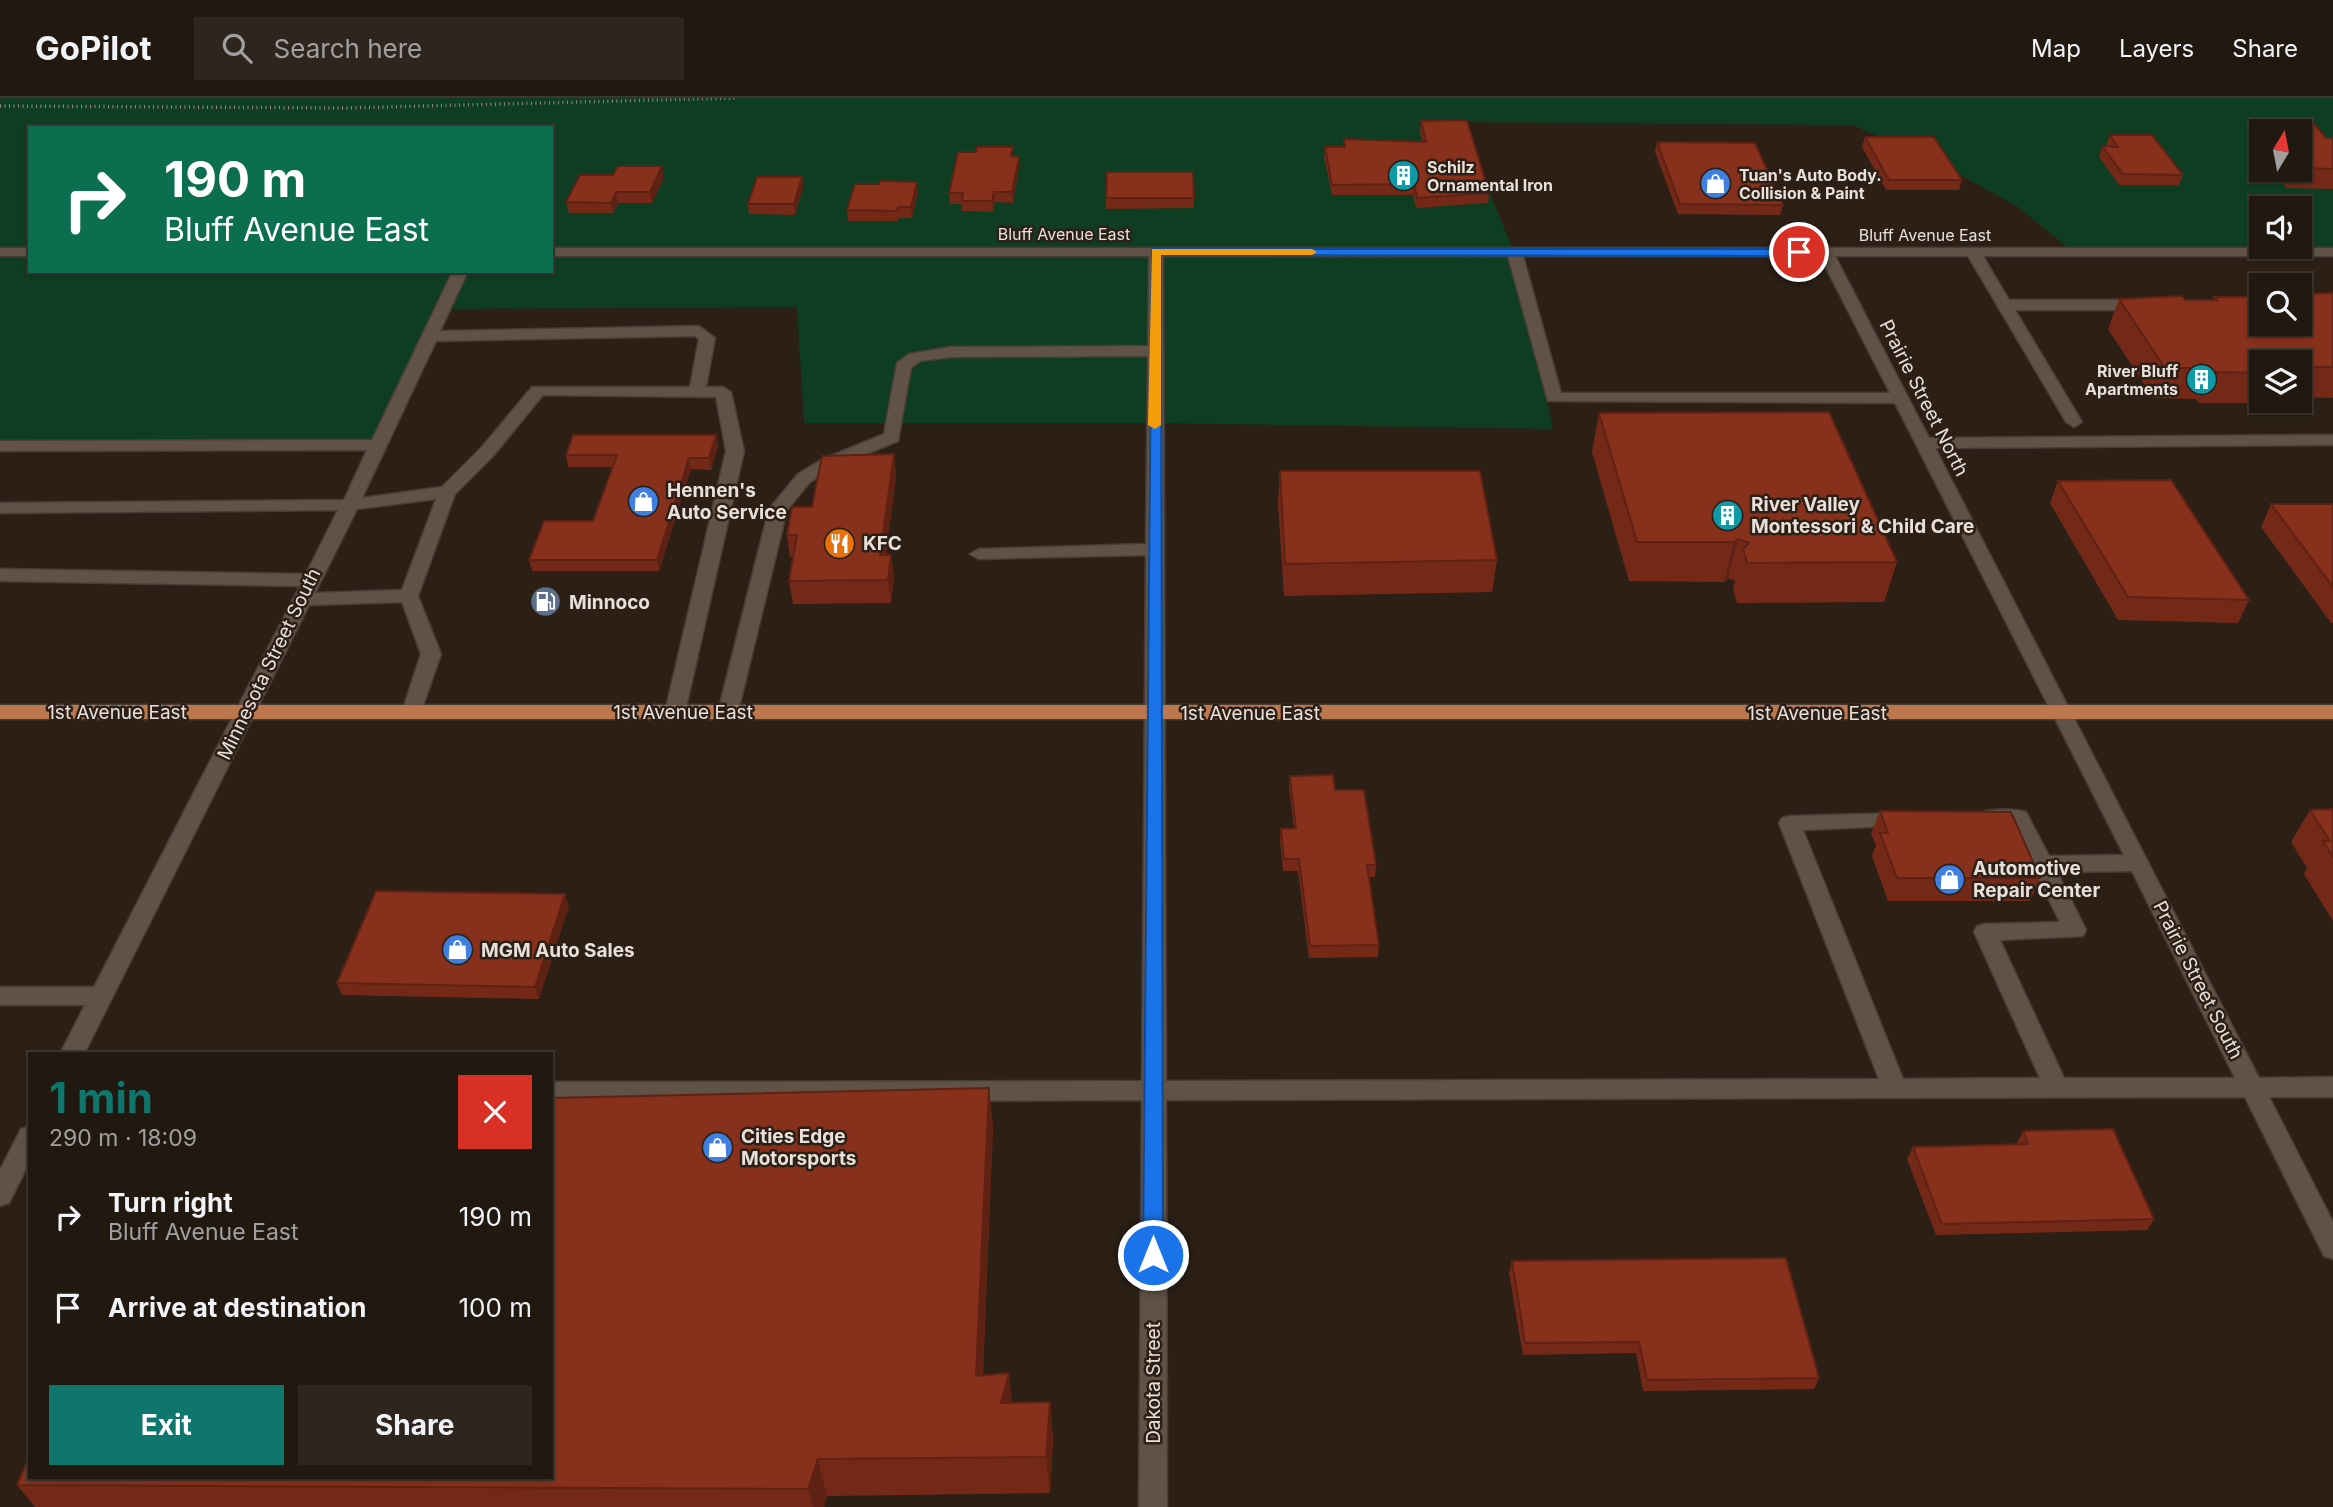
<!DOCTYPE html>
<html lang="en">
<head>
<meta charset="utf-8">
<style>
  body { margin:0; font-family:Inter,sans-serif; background:#2d251e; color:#f1f3f6; height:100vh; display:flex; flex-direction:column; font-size:26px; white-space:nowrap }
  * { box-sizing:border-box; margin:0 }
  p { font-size:23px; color:#a2a09f }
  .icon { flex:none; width:38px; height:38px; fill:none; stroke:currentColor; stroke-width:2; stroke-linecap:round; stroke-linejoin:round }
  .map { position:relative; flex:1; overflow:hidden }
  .details { position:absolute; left:28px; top:954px; width:525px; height:427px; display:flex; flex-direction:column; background:#211810; border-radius:0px; box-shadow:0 2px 5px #0004,0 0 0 2px #3e3730 }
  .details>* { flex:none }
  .banner { position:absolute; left:28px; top:28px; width:525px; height:147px; border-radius:0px; box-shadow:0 2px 5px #0004,0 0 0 2px #3e3730; background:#0b6e4f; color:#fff; overflow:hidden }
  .needle { width:46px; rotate:10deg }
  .buttons { position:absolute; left:2249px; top:21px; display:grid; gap:14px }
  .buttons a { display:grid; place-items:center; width:63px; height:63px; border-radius:0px; background:#211810; box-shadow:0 2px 5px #0004,0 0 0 2px #3e3730; font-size:35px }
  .pin { position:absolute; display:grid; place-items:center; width:60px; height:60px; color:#fff; margin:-30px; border:4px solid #fff; border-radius:50%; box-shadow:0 2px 7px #0007 }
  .me { position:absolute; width:77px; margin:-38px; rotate:0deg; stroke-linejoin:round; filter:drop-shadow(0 0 5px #0008) }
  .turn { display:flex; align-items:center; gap:24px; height:147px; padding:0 21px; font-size:32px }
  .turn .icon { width:91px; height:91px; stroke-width:2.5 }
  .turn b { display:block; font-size:49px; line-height:60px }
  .round { display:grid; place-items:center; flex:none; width:74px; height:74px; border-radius:0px; background:#2d251e }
  .headline { display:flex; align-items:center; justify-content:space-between; height:119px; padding:0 21px }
  h1 { font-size:42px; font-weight:700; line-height:52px; color:#0f766e }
  .button { display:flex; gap:14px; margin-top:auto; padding:14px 21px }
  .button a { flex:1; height:80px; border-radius:0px; background:#0f766e; color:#fff; font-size:28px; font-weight:700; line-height:80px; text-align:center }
  .button a+a { background:#2d251e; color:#f1f3f6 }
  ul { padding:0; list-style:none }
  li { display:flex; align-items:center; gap:21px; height:91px; padding:0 21px }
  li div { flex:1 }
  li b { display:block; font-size:26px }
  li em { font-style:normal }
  header { display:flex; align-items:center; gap:42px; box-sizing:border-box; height:98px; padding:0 35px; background:#211810; border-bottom:2px solid #3e3730 }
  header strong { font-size:33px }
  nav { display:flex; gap:38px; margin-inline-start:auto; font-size:24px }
  .search { width:490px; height:63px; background:#2d251e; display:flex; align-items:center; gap:18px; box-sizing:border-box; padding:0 24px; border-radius:0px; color:#a2a09f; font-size:26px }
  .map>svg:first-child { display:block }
  .green { fill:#0f3d21; fill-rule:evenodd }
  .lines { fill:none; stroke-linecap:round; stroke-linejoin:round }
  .minor-casing { stroke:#473d36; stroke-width:3 }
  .major-casing { stroke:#473d36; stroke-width:3 }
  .path { stroke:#928880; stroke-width:3.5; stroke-dasharray:1 3.5; stroke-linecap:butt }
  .minor { fill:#605246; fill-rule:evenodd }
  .major { fill:#bd774d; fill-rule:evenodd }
  .wall { fill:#742918 }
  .shaded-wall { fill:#5e2214 }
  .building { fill:#87301c; stroke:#5e2214; stroke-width:2 }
  .route { fill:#1a73e8; stroke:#114b97; stroke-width:2 }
  .slow { fill:#f59e0b }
  .labels { text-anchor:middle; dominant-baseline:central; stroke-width:5; stroke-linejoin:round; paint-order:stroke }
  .far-poi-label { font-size:16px; font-weight:bold; fill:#e9e0d9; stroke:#2c2016; text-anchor:start }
  .far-street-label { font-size:16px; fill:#e9e0d9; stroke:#2c2016 }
  .street-label { font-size:19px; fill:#e9e0d9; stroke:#2c2016 }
  .poi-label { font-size:19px; font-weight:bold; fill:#e9e0d9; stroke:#2c2016; text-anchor:start }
</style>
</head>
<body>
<header>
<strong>GoPilot</strong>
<div class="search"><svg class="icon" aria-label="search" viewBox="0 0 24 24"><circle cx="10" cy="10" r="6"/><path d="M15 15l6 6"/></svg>Search here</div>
<nav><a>Map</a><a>Layers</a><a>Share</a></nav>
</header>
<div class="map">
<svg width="2333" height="1409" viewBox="0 0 2333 1409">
  <rect width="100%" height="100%" fill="#2c2016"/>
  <!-- green -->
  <path class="green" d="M0,0h2333v154h-260l-55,-45 -63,-35 -102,-47 -392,-3 53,130 39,177 -398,-6h-351l-7,-116 -354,2 -64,136 -379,1zM30,30h521v143h-521zM2261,33h39v39h-39zM2261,110h39v39h-39z"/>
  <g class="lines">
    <defs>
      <path id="minor" d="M0,150h30v8h-30z
        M551,150h1782v8h-350l26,44h134l8,5 -8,5h-128l67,112 -8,5 -8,-5 -98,-166h-133l94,182 404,-3v10l-398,3 324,630 74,-1v20h-64l64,125v37l-9,-3 -79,-159 -1079,3 1,407h-28l3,-407 -591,2v-20l591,-1 4,-526 -167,4 -9,-5 9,-5 167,-5 2,-188 -197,1 -31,4 -9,7 -13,73 -65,27 -23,14 -23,28 -49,202 -10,7 -10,-7 51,-203 29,-35 23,-14 63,-26 13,-71 12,-9 42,-7 197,-1 1,-90h-598zM1163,158h345l40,145 347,2 229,452 -75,1 -23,-44c-14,-4 -34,-3 -48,1l-4,5 4,5 34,2 48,97 -75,2 -8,2 -3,6 66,146 -137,1 -100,-249 108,-5 4,-5 -4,-5 -7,-2 -114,3 -8,2 -3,5 100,256 -713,2zM1523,158h297l70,137h-329zM2132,773l103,207h-171l-64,-138 83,-4 3,-6 -29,-58z
        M453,173h15l-28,60 259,-5 16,12 -9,49h17l8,5 13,59 -59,261 -10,7 -10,-7 61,-261 -10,-54 -173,-2 -49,60 -39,39 -37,102 23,58 -22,63h-14l-3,-5 19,-58 -19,-52 -93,3 -225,449h-24l25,-49h-85v-18h94l206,-401 -300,-5v-12l306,5 32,-64 -338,3v-10l344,-3 23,-50 -367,1v-10l372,-1zM695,238l4,3 -9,48h-158l-50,60 -40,40 -80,11 74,-157zM436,401l-34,91 -87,3 42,-84z
        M30,1028v35l-21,42 -9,3v-36l21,-41z"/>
      <path id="major" d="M0,607h2333v14h-2333z"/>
    </defs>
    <!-- minor casing -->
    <use href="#minor" class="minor-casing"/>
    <!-- major casing -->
    <use href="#major" class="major-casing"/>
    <!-- path -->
    <path class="path" d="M0,8l345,2 391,-10"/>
    <!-- minor -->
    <use href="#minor" class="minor"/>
    <!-- major -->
    <use href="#major" class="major"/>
  </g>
  <!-- wall -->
  <path class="wall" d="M2259,22l67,18h7v51l-47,-1 -13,-18h27v-39h-39v22l-10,-14z
    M1421,23l68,72 -1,10 -72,5 -3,-13h-81l-8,-38 1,-10h18l1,-8 78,3 -2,-11z
    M2110,37l73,40 -4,10h-60l-20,-28 3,-11h5l-1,-1z
    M1865,39l97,43 -3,10h-73l-24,-43z
    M1657,44l126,63 -3,10 -102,-1 -23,-62z
    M1013,58l6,1v10l-6,36 -18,-1 -2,10 -31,-1v-7h-12l-1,-11z
    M664,79l-12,26h-34l-5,10h-44l-3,-11z
    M802,79l1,11 -8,27 -46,-1 -1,-10z
    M918,94l-6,26h-13l-1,3h-50l-1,-11z
    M1106,100h88v10l-88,1z
    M2333,195v105l-33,-1v-35h-39v39h3l-2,2h-63l-3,-4 -43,-1 -45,-69 11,-30 94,1 1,-3 47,27 39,-22 3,-8z
    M1599,315l298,149 -13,40 -147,1 -4,-14 2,-8 -7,-3 -4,4 -95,-1 -37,-129z
    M716,337l2,11 -7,24 -20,-1 -32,102h-127l-3,-11 64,-39 20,-54h-45l-2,-12z
    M894,356l2,22 -10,79h5l3,23 -3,25 -98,1 -4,-23 4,-24h-3l-3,-22 25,-28z
    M1280,373l217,89 -5,32 -208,4 -6,-93z
    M2058,383l191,119 -11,23 -120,-3 -68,-117z
    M2271,406h62v119h-2l-70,-96z
    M1290,678l45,14 41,75 -1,12h-6l10,68 -1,12 -69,1 -11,-87h-15l-3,-31 1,-11 13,-1 -5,-40z
    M2333,711v112l-29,-47 3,-6 -16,-26 19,-32z
    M1880,713l160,67 -10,23h-142l-16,-45 4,-11 -5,-11z
    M569,808l-30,93 -197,-4 -5,-12z
    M989,990l4,40 -10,247 29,28 38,-1 3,38 -3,53 -223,3 -3,11h-789l-18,-22z
    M2023,1033l131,88 -7,11 -211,5 -29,-76 6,-12 104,-3v-1z
    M1512,1163l307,117 -5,11 -171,2 -7,-38 -113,2 -14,-82z"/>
  <!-- shaded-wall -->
  <path class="shaded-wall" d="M1019,59v10l-6,36 -1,-11z
    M662,68l2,11 -12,26 -2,-11z
    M802,79l1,11 -8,27 -1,-11z
    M917,84l1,10 -6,26 -1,-11z
    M616,94l2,11 -5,10 -2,-10z
    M994,94l1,10 -2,10 -1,-11z
    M716,337l2,11 -7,24 -2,-12z
    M894,356l2,22 -13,102 -3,-23z
    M689,360l2,11 -32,102 -2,-11z
    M1738,441l-10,39 -4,4 10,-40z
    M891,457l3,23 -3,25 -3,-23z
    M565,796l4,12 -30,93 -4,-12z
    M989,990l4,40 -12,285 -5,-37z
    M1009,1275l4,38 -12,-8z
    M1050,1304l3,38 -3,53 -4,-36z
    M818,1361l9,37 -3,11h-11l-5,-18z"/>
  <!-- building -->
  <path class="building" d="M1467,22l22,73 -72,5 -3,-14 -82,1 -7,-38h20l-1,-8 82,3 -5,-21z
    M2259,22l53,1 14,17h7v31l-33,-1v-37h-33z
    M2110,37h42l31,40 -60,-1 -21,-28 16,1z
    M1865,39h69l28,43h-73z
    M1657,44l98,1 28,62 -103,-1z
    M977,49h36l-2,9 8,1 -7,35h-18l-2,9h-30l1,-8h-14l9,-41h18z
    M618,68h44l-12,26h-34l-5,11 -45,-1 14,-27h33z
    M1107,74h86l1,26h-88z
    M757,79h45l-8,27h-46z
    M880,83l37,1 -6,25h-13l-1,4 -50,-1 8,-26h24z
    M2333,195v74h-33v-5h-39v11l-49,-1 -3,-4h-44l-46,-69 63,-3 3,4h32l-3,-3h47v27h39v-22h10l-7,-8z
    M1829,314l68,150 -150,1 -4,-14 6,-6 -11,-4 -4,3h-97l-38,-129z
    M573,337h143l-7,23h-20l-32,102h-128l15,-39h49l24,-66h-51z
    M894,356l-14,101h11l-3,25 -99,1 8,-46h-10l5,-28h20l10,-51z
    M1280,373h200l17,89 -212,4z
    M2171,382l78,120 -121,-3 -70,-116z
    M2271,406h62v83z
    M1333,677l2,15h29l12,75h-9l12,80 -69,1 -11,-87h-15l-3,-30 15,-1 -6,-52z
    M2333,711v48l-10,-16h7l-20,-31z
    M1880,713l131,1 29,66h-143l-17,-45h8z
    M376,793l189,3 -30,93 -198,-4z
    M989,990l-13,288 33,-3 -8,30 49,-1 -4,55 -228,2 -10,30 -791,-4 13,-31v23h521v-379z
    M2113,1031l41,90 -212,5 -29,-77 115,-3 -5,-13z
    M1786,1160l33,120 -172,2 -8,-38 -114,1 -13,-82z"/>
  <!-- route -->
  <path class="route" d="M1152,151h647l5,3 -5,4 -638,-1 2,1000 -3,6 -7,3 -7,-3 -3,-6z"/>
  <!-- slow -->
  <path class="slow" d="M1152,151h160l5,3 -5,3h-151v170l-6,4 -7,-4z"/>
  <!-- icons -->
  <defs>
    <symbol id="building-disc" viewBox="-11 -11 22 22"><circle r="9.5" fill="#0f9aa8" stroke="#2c2016"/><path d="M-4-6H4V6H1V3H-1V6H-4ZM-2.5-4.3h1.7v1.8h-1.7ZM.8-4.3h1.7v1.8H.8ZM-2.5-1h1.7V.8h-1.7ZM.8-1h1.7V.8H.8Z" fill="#fff"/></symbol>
    <symbol id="shop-disc" viewBox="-11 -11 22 22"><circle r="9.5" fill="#3f7fe0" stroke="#2c2016"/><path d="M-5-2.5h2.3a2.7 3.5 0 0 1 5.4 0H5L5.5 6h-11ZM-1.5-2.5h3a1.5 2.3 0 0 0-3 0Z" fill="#fff"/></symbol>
    <symbol id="restaurant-disc" viewBox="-11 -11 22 22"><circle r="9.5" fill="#e8710a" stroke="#2c2016"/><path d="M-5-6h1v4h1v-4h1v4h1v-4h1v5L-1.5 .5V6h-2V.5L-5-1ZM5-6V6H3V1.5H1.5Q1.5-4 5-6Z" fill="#fff"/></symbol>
    <symbol id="fuel-disc" viewBox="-11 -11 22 22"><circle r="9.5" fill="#5c6f8a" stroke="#2c2016"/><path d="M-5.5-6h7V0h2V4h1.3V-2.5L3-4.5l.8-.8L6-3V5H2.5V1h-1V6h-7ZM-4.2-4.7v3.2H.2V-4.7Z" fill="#fff"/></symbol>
  </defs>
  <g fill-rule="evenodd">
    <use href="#building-disc" x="1386" y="60" width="35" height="35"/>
    <use href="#shop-disc" x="1698" y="68" width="35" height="35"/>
    <use href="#building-disc" x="2184" y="264" width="35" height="35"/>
    <use href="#shop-disc" x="626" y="386" width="35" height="35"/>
    <use href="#building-disc" x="1710" y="400" width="35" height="35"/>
    <use href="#restaurant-disc" x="822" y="428" width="35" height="35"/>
    <use href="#fuel-disc" x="528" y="486" width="35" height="35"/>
    <use href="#shop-disc" x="1932" y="764" width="35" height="35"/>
    <use href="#shop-disc" x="440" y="834" width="35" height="35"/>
    <use href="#shop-disc" x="700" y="1032" width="35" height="35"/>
  </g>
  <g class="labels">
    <!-- far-poi labels -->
    <g class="far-poi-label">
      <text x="1427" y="69">Schilz<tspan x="1427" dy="18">Ornamental Iron</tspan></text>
      <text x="1739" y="77">Tuan's Auto Body.<tspan x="1739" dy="18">Collision &amp; Paint</tspan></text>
      <text x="2178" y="273" text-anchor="end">River Bluff<tspan x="2178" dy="18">Apartments</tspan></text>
    </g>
    <!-- far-street labels -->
    <g class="far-street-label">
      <text x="1064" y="136">Bluff Avenue East</text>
      <text x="1925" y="137">Bluff Avenue East</text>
    </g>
    <!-- street labels -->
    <g class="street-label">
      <text transform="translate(1924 300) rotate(63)">Prairie Street North</text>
      <text transform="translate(269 566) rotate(-64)">Minnesota Street South</text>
      <text x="117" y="614">1st Avenue East</text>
      <text x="683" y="614">1st Avenue East</text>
      <text x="1250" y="615">1st Avenue East</text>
      <text x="1817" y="615">1st Avenue East</text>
      <text transform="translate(2198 882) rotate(63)">Prairie Street South</text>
      <text transform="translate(1153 1285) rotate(-90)">Dakota Street</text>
    </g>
    <!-- poi labels -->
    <g class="poi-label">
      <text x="667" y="392">Hennen's<tspan x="667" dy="22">Auto Service</tspan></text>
      <text x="1751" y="406">River Valley<tspan x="1751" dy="22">Montessori &amp; Child Care</tspan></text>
      <text x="863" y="445">KFC</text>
      <text x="569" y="504">Minnoco</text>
      <text x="1973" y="770">Automotive<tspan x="1973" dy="22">Repair Center</tspan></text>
      <text x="481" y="852">MGM Auto Sales</text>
      <text x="741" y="1038">Cities Edge<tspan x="741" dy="22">Motorsports</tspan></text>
    </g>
  </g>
</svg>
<div class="buttons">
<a><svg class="needle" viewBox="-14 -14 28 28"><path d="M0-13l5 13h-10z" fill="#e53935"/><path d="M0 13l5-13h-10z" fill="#a2a09f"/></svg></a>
<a><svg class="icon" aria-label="sound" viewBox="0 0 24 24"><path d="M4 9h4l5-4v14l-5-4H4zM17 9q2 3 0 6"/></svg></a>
<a><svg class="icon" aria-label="search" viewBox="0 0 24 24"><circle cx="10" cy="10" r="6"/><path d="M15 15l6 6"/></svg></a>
<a><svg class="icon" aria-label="layers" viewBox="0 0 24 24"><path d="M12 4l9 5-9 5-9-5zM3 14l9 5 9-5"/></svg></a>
</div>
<div class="pin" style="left:1799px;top:154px;background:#d93025"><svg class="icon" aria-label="arrive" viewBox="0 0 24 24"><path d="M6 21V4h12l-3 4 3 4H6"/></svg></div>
<svg class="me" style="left:1153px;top:1157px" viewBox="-20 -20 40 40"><circle r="17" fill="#1a73e8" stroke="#fff" stroke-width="3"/><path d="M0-11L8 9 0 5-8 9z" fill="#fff"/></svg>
<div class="banner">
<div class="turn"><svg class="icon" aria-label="right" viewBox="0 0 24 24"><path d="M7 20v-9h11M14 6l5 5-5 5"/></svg><div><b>190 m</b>Bluff Avenue East</div></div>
</div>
<section class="details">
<div class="headline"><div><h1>1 min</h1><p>290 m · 18:09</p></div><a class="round" style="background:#d93025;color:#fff"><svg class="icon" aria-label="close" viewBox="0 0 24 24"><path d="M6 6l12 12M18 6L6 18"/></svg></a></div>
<ul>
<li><svg class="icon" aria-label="right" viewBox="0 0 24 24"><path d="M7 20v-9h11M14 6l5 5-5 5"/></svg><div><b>Turn right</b><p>Bluff Avenue East</p></div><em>190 m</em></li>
<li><svg class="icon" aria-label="arrive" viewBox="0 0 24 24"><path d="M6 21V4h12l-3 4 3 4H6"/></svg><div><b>Arrive at destination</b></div><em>100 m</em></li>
</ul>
<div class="button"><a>Exit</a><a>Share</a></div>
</section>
</div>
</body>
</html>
